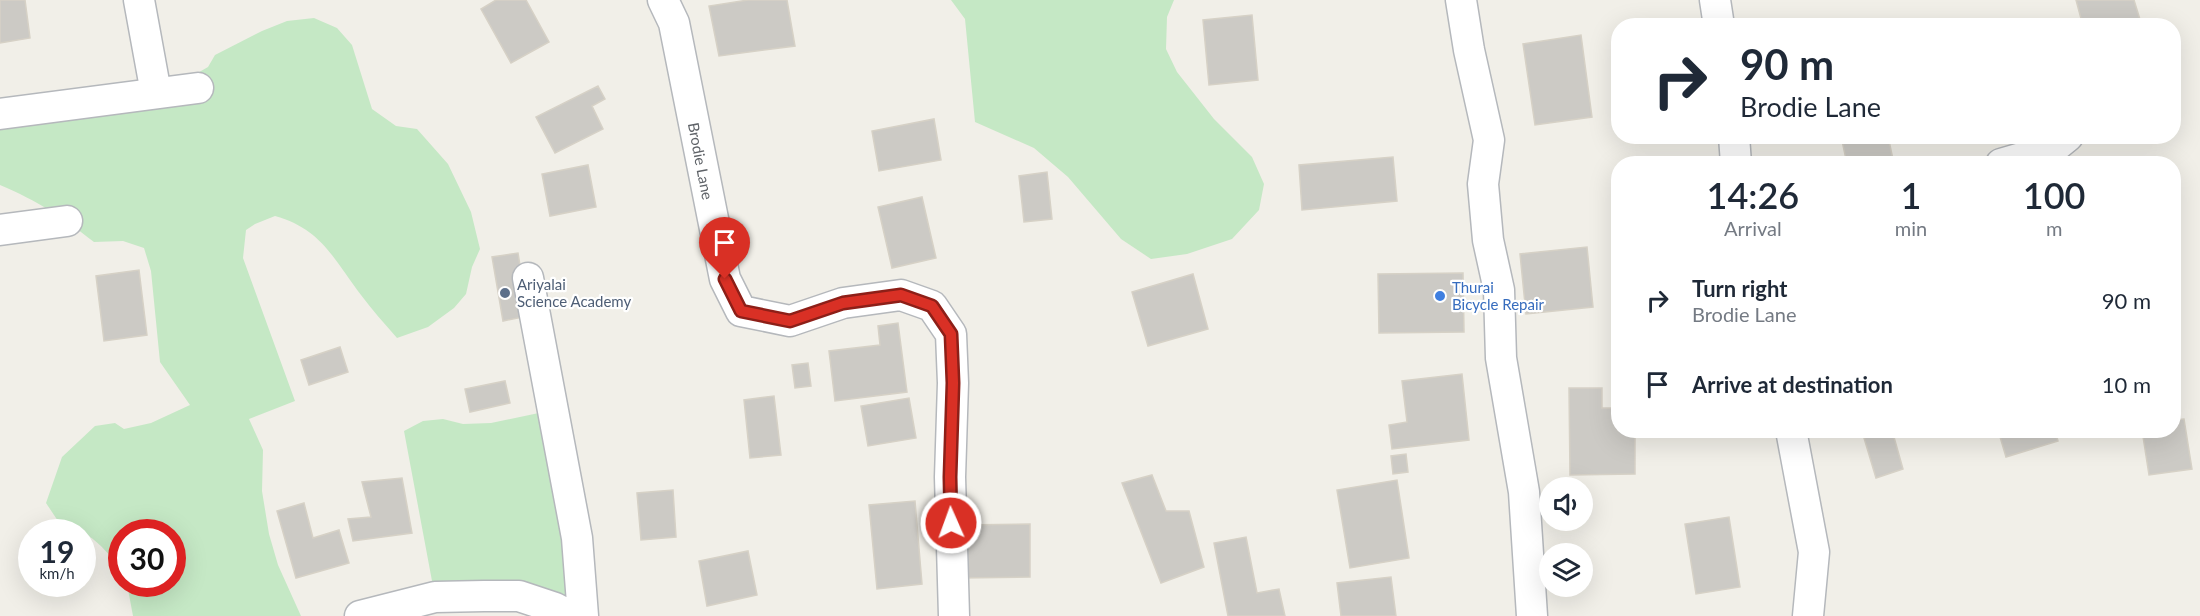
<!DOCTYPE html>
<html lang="en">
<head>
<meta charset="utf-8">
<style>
  body { margin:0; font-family:Lato,sans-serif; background:#f2f2f3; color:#1f2937; height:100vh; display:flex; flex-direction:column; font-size:22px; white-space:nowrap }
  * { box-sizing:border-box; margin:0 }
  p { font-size:20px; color:#747a83 }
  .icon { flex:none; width:33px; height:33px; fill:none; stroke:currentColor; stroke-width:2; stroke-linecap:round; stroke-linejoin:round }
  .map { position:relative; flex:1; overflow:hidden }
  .panel { position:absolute; left:1611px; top:156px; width:570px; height:282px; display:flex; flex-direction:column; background:#fff; border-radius:24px; box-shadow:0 6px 24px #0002 }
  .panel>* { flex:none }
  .guide { position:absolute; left:1611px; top:18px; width:570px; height:126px; border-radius:24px; box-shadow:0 6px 24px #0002; background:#fff; color:#1f2937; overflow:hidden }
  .buttons { position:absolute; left:1539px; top:477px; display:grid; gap:12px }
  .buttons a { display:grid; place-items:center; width:54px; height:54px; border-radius:50%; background:#fff; box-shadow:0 6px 24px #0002; font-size:30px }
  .speed { position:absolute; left:18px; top:519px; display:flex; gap:12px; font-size:30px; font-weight:700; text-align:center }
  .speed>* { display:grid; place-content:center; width:78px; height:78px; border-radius:50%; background:#fff; box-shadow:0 6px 24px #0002; line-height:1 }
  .speed small { font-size:15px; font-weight:400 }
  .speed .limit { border:9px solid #d22; background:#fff; color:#111 }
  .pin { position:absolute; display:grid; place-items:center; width:51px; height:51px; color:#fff; margin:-62px -26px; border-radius:50% 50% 50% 0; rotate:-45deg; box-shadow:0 0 6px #0007 }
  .pin .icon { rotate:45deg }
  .me { position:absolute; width:66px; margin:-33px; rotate:358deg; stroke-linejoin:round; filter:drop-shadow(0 0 4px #0008) }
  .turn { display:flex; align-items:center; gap:21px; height:126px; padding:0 30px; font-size:27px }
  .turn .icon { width:78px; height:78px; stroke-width:2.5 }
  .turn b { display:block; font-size:42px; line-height:51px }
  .eta { display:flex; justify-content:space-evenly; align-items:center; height:102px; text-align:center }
  .eta b { font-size:36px; font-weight:600; line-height:42px }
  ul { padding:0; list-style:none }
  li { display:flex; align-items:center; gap:18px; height:84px; padding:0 30px }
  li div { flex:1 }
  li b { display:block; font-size:22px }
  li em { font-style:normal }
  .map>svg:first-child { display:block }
  .green { fill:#c5e8c5 }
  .building { fill:#cccac5; stroke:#d6d1c6; stroke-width:1.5 }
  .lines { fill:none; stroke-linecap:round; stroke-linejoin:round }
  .minor-casing { stroke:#b5b8bc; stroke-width:33 }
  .minor { stroke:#fff; stroke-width:30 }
  .route-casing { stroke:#8d1f18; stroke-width:15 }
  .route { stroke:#d93025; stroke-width:10 }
  .service-dot { fill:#5c6f8a; stroke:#fff; stroke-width:2 }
  .shop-dot { fill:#3f7fe0; stroke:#fff; stroke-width:2 }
  .labels { text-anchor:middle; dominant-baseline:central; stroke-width:4.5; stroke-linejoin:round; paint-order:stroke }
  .street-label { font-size:15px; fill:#5f6368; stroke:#fff }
  .service-label { font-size:15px; fill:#4e5e75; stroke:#fff; text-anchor:start }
  .shop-label { font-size:15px; fill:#366cbe; stroke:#fff; text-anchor:start }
</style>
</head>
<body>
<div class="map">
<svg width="2200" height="616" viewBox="0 0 2200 616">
  <rect width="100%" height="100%" fill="#f1efe8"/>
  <!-- green -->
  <path class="green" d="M951,0h223l-7,17 -1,32 11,23 37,47 38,38 12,27 -5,26 -27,29 -45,15 -36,5 -30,-20 -53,-62 -34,-29 -59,-26 -10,-103z
    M314,18l23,10 15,17 20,64 24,17 21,3 31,35 23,48 9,37 -8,18 -6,27 -12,14 -26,19 -31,11c-12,-14 -25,-28 -36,-43 -27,-35 -39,-66 -86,-79l-20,8 -9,6 -3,28 52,143 -46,18 14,31 -1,41 7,43 9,31 23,51h-168l-6,-32h45v-52h-50l-1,41c-7,-15 -25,-35 -40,-41 -6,-2 -13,-3 -19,-5l-16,-24 16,-46 33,-31 20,-3 9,6 27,-6 39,-18 -30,-43 -9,-91 -7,-23 -21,-7 -29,1c-32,-25 -56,-41 -94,-57v-83l194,-27 14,-8 7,-12 47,-24 25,-10z
    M553,410l30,206 -148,-19 -31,-166 19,-10 20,-2 20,5 28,-1z"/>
  <!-- building -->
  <path class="building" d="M0,0h25l5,38 -30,5z
    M496,0h30l23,42 -38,21 -30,-54z
    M748,0h39l8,46 -76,10 -10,-50z
    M2076,0h58l8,26h-59z
    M1252,15l6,65 -49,5 -6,-65z
    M1581,35l11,82 -57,8 -12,-81z
    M598,86l7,13 -13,7 11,23 -48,24 -19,-36z
    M934,119l7,41 -62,11 -7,-40z
    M1841,136h47l6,28h-47z
    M1393,157l4,44 -95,9 -3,-45z
    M588,165l8,42 -46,9 -8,-42z
    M1047,172l5,47 -28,3 -5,-46z
    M922,197l14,61 -44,10 -14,-61z
    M1587,247l6,60 -67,7 -6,-60z
    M518,253l10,63 -25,5 -11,-64z
    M139,270l8,65 -43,6 -8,-65z
    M1463,273l1,59 -85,1 -1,-59z
    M1193,274l15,55 -60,17 -16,-54z
    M898,323l9,69 -72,9 -6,-50 51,-6 -2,-19z
    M340,347l8,25 -39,13 -8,-25z
    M808,363l3,23 -16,2 -3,-23z
    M1462,374l7,66 -77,9 -3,-24 18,-3 -5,-41z
    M505,381l5,22 -40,9 -5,-23z
    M1569,388h33v20h16v22h17v44l-65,1z
    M774,396l7,59 -31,3 -6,-58z
    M909,398l7,40 -48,8 -7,-40z
    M2184,419l8,50 -43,6 -7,-45h32v-10z
    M1892,430l11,39 -27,9 -12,-40z
    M1998,430h57l3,11 -52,16z
    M1406,454l2,18 -15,2 -2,-18z
    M1152,475l14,36h23l15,56 -43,16 -39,-100z
    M402,478l10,55 -59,8 -5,-22 23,-2 -9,-35z
    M1397,480l12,78 -59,10 -13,-78z
    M673,490l3,47 -35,3 -4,-47z
    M915,501l7,83 -45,5 -8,-84z
    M304,503l9,35 26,-8 10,33 -53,15 -19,-67z
    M1729,517l11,70 -44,7 -11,-70z
    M1030,524v53l-69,1v-53z
    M1246,537l11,56 22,-4 6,27h-57l-14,-73z
    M748,551l9,44 -50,11 -8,-45z
    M1391,577l5,39h-55l-4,-33z"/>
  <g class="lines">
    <defs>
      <path id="minor" d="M139,0l17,93
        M663,0l11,23 51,256 16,32 49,10 53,-18 58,-8 31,11 19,28 2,49 -3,94 4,139
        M1461,0l8,50 20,90 -6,44 5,56 11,50 2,68 23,134 8,124
        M1715,0l4,26
        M0,114l198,-26
        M1734,136l2,28
        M2001,164l51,-15 16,-13
        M0,230l67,-9
        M528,278l49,260 6,78
        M1791,430l23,122 -6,64
        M360,616l75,-19 49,-1h35l36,12 15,8"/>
    </defs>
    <!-- minor casing -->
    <use href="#minor" class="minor-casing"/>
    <!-- minor -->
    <use href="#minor" class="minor"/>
  </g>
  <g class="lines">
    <defs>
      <path id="route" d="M725,279l16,32 49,10 53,-18 58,-8 31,11 19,28 2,49 -3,94 1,46"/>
    </defs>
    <!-- route casing -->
    <use href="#route" class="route-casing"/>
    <!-- route -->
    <use href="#route" class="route"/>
  </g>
  <!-- markers -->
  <circle class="service-dot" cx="505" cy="293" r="6"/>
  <circle class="shop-dot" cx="1440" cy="296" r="6"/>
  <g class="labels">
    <!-- street labels -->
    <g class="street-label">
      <text transform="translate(701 161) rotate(79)">Brodie Lane</text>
    </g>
    <!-- service labels -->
    <g class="service-label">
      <text x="517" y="284">Ariyalai<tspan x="517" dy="17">Science Academy</tspan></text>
    </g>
    <!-- shop labels -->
    <g class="shop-label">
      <text x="1452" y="287">Thurai<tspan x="1452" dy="17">Bicycle Repair</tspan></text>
    </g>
  </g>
</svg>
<div class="buttons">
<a><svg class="icon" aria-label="sound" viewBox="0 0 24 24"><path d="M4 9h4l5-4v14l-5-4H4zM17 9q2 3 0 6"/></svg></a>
<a><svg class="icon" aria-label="layers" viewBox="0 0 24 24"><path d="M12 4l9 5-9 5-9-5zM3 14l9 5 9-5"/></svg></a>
</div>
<div class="speed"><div>19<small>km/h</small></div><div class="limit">30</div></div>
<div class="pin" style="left:725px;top:279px;background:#d93025"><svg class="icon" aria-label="arrive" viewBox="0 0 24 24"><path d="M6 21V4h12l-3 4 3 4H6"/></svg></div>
<svg class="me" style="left:951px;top:523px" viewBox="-20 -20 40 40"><circle r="17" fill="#d93025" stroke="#fff" stroke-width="3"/><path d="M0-11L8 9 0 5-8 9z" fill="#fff"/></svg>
<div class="guide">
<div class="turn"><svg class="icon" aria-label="right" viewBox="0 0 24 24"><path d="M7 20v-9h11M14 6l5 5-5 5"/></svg><div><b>90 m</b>Brodie Lane</div></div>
</div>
<section class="panel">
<div class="eta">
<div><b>14:26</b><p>Arrival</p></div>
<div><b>1</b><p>min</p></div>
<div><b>100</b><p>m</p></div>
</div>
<ul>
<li><svg class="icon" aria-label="right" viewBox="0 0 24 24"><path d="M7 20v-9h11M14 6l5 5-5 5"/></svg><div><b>Turn right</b><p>Brodie Lane</p></div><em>90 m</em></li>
<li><svg class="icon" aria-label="arrive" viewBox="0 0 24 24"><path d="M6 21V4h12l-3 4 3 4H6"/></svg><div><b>Arrive at destination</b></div><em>10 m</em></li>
</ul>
</section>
</div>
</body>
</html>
